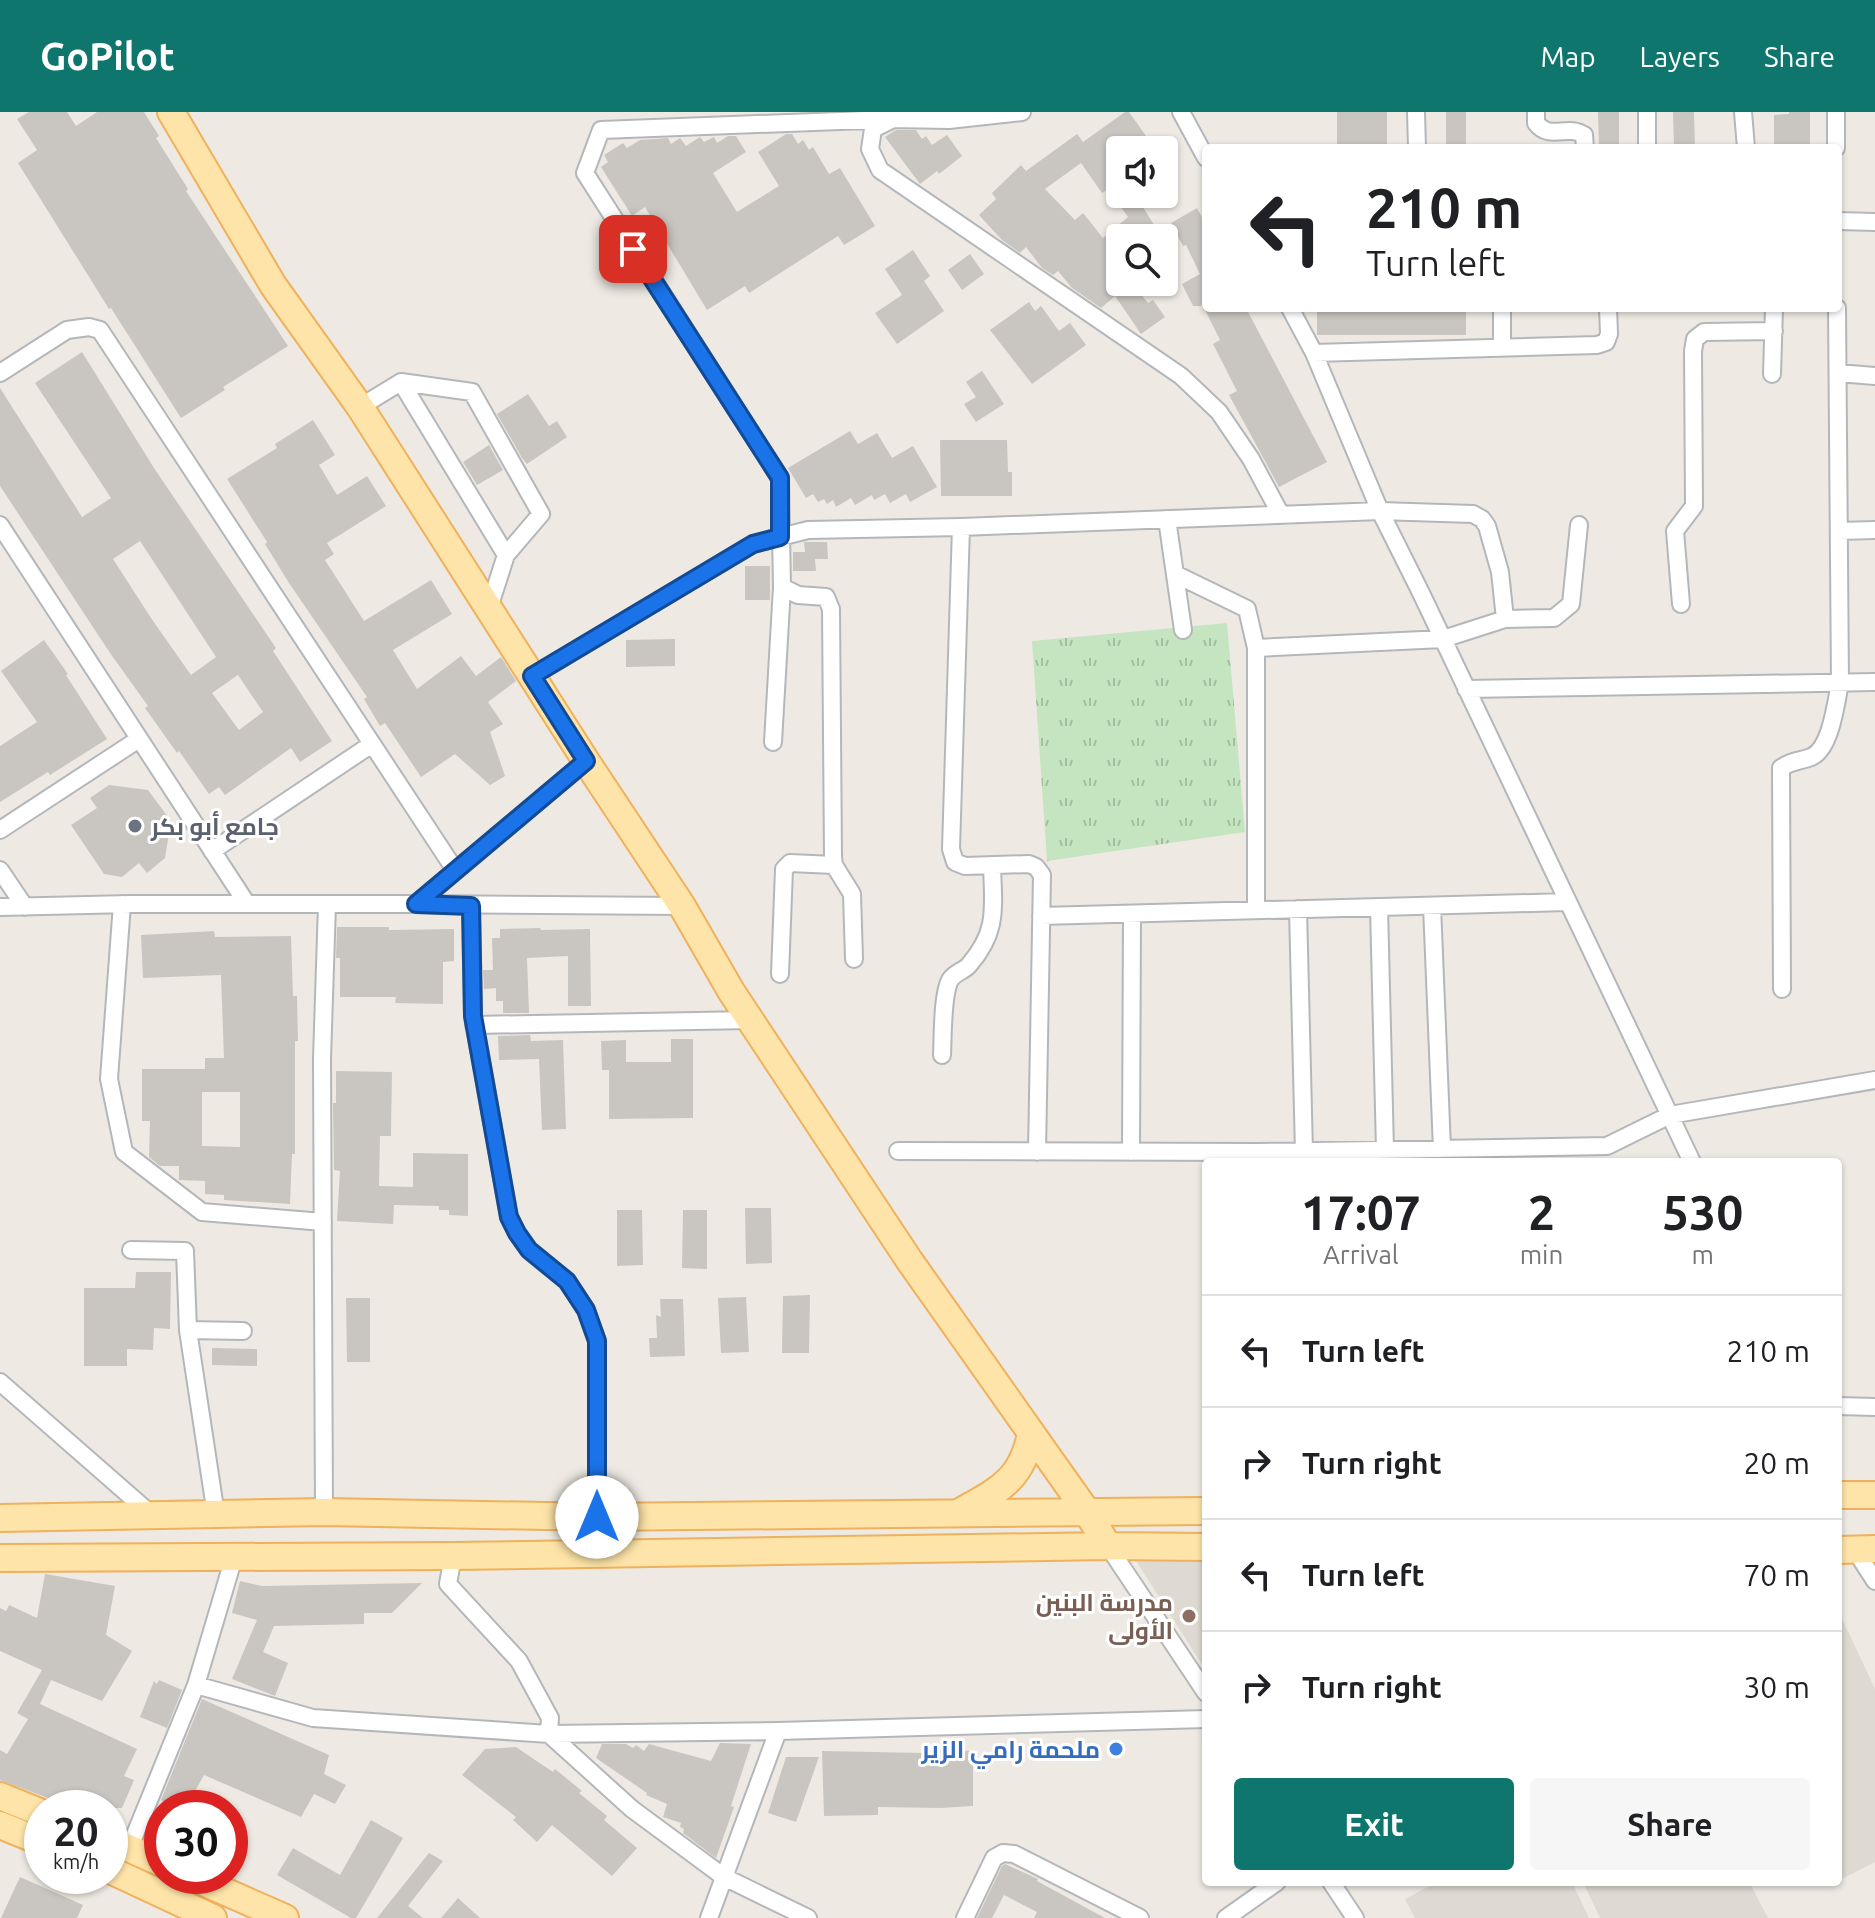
<!DOCTYPE html>
<html lang="en">
<head>
<meta charset="utf-8">
<style>
  body { margin:0; font-family:Ubuntu,Cairo,sans-serif; background:#f6f6f6; color:#202124; height:100vh; display:flex; flex-direction:column; font-size:30px; white-space:nowrap }
  * { box-sizing:border-box; margin:0 }
  p { font-size:26px; color:#757577 }
  .icon { flex:none; width:44px; height:44px; fill:none; stroke:currentColor; stroke-width:2; stroke-linecap:round; stroke-linejoin:round }
  .map { position:relative; flex:1; overflow:hidden }
  .details { position:absolute; left:1202px; top:1046px; width:640px; height:728px; display:flex; flex-direction:column; background:#fff; border-radius:8px; box-shadow:0 2px 6px #0004 }
  .details>* { flex:none }
  .banner { position:absolute; left:1202px; top:32px; width:640px; height:168px; border-radius:8px; box-shadow:0 2px 6px #0004; background:#fff; color:#202124; overflow:hidden }
  .fabs { position:absolute; left:1106px; top:24px; display:grid; gap:16px }
  .fabs a { display:grid; place-items:center; width:72px; height:72px; border-radius:8px; background:#fff; box-shadow:0 2px 6px #0004; font-size:40px }
  .speed { position:absolute; left:24px; top:1678px; display:flex; gap:16px; font-size:40px; font-weight:700; text-align:center }
  .speed>* { display:grid; place-content:center; width:104px; height:104px; border-radius:50%; background:#fff; box-shadow:0 2px 6px #0004; line-height:1 }
  .speed small { font-size:20px; font-weight:400 }
  .speed .limit { border:12px solid #d22; background:#fff; color:#111 }
  .pin { position:absolute; display:grid; place-items:center; width:68px; height:68px; color:#fff; margin:-34px; border-radius:16px; box-shadow:0 4px 12px #0006 }
  .me { position:absolute; width:88px; margin:-44px; rotate:0deg; stroke-linejoin:round; filter:drop-shadow(0 0 6px #0008) }
  .turn { display:flex; align-items:center; gap:28px; height:168px; padding:0 32px; font-size:36px }
  .turn .icon { width:104px; height:104px; stroke-width:2.5 }
  .turn b { display:block; font-size:56px; line-height:68px }
  .eta { display:flex; justify-content:space-evenly; align-items:center; height:136px; text-align:center }
  .eta b { font-size:48px; font-weight:700; line-height:56px }
  .action { display:flex; gap:16px; margin-top:auto; padding:16px 32px }
  .action a { flex:1; height:92px; border-radius:8px; background:#0f766e; color:#fff; font-size:32px; font-weight:700; line-height:92px; text-align:center }
  .action a+a { background:#f6f6f6; color:#202124 }
  ul { padding:0; list-style:none }
  li { display:flex; align-items:center; gap:24px; height:112px; padding:0 32px; border-top:2px solid #e0e0e0 }
  li div { flex:1 }
  li b { display:block; font-size:30px }
  li em { font-style:normal }
  header { display:flex; align-items:center; gap:48px; box-sizing:border-box; height:112px; padding:0 40px; background:#0f766e; color:#fff }
  header strong { font-size:38px }
  nav { display:flex; gap:44px; margin-inline-start:auto; font-size:28px }
  .map>svg:first-child { display:block }
  .education { fill:#ded9d1 }
  .park { fill:url(#park-tufts) }
  .building { fill:#c9c5c0; fill-rule:evenodd }
  .lines { fill:none; stroke-linecap:round; stroke-linejoin:round }
  .minor-casing { stroke:#b4b7ba; stroke-width:20 }
  .primary-casing { stroke:#efb15b; stroke-width:30 }
  .minor { stroke:#fff; stroke-width:16 }
  .primary { stroke:#fee4a8; stroke-width:26 }
  .route-casing { stroke:#114b97; stroke-width:20 }
  .route { stroke:#1a73e8; stroke-width:14 }
  .worship-dot { fill:#6b7280; stroke:#fff; stroke-width:3 }
  .education-dot { fill:#8d6e63; stroke:#fff; stroke-width:3 }
  .shop-dot { fill:#3f7fe0; stroke:#fff; stroke-width:3 }
  .labels { text-anchor:middle; dominant-baseline:central; stroke-width:6; stroke-linejoin:round; paint-order:stroke }
  .worship-label { font-size:24px; font-weight:bold; fill:#5b616d; stroke:#fff; text-anchor:start }
  .education-label { font-size:24px; font-weight:bold; fill:#785e54; stroke:#fff; text-anchor:end }
  .shop-label { font-size:24px; font-weight:bold; fill:#366cbe; stroke:#fff; text-anchor:end }
</style>
</head>
<body>
<header>
<strong>GoPilot</strong>
<nav><a>Map</a><a>Layers</a><a>Share</a></nav>
</header>
<div class="map">
<svg width="1875" height="1806" viewBox="0 0 1875 1806">
  <defs>
    <pattern id="park-tufts" width="24" height="20" patternUnits="userSpaceOnUse" patternTransform="scale(2)"><rect width="24" height="20" fill="#c5e5c0"/><path d="M3 7l-1-3M5 7V3M7 7l1-3M15 17l-1-3M17 17v-4M19 17l1-3" fill="none" stroke="#a3bda0"/></pattern>
  </defs>
  <rect width="100%" height="100%" fill="#eeeae3"/>
  <!-- education -->
  <path class="education" d="M1135,1447l71,2v110z
    M1838,1498l37,79v173l-37,19z
    M1437,1770h135l17,36h-174l-10,-19z
    M1583,1770h166l19,36h-168z"/>
  <!-- park -->
  <path class="park" d="M1227,511l18,209 -198,29 -15,-220z"/>
  <!-- building -->
  <path class="building" d="M29,0h38l9,14 21,-14h47l15,24 -3,2 32,51 -2,2 102,155 -65,41 2,3 -44,28 -70,-110 -2,1 -91,-146 19,-13 -20,-31z
    M1125,0h4l27,38h-36v44h15l27,44h-42v44h11l17,21 5,-3 12,17 -24,17 -26,-38 -14,12 -29,-20 -14,-17 -5,4 -11,-7 -16,-21 -6,6 -18,-13 -23,-25 17,-16 -4,-6 29,-28 5,6 51,-37 6,8zM1081,51l21,30 6,-4 20,28 -25,21 -20,-25 -8,7 -30,-31z
    M1337,0h50v36h-50z
    M1446,0h20v36h-20z
    M1598,0h21v36h-20z
    M1673,0h21l1,36h-21z
    M1789,0h21v35l-36,1v-33l15,-1z
    M896,18h20l6,9 4,-3 6,9 15,-10 15,21 -23,18 -2,-3 -17,13 -35,-47z
    M786,22h6l6,10 5,-4 6,10 4,-3 16,27 11,-6 35,58 -31,19 -6,-9 -89,57 -4,-7 -38,24 -62,-103 -13,9 -31,-49 7,-5 -4,-7 19,-12 4,5 13,-8 28,-2 3,6 9,-6 6,8 14,-9 4,5 10,-5 3,6 11,-7h8l10,16 -33,21 24,39 42,-26 -21,-34z
    M1197,96l9,17v78l-6,3h-7l-11,-22 18,-10 -14,-29 -3,1 -12,-23z
    M913,138l17,26 -6,5 20,30 -47,33 -22,-31 27,-18 -17,-26z
    M970,142l14,20 -22,16 -14,-20z
    M1029,190l6,9 6,-5 18,25 11,-8 16,22 -54,39 -42,-54z
    M1204,196h42l81,154 -48,25 -50,-92 8,-4 -24,-47 7,-4z
    M1387,196h79v27h-149v-23l70,-1z
    M82,240l72,116 122,180 -3,3 59,90 -32,21 -9,-14 -66,47 -6,-8 -10,7 -30,-43 -2,2 -32,-45 3,-2 -38,-53 -110,-167v-98l82,129 29,-19 -76,-115zM140,429l76,116 -25,18 -40,-57 -38,-59zM238,563l25,37 -24,18 -27,-37z
    M982,259l22,33 -28,18 -12,-18 12,-7 -10,-15z
    M528,282l21,32 8,-5 10,16 -40,27 -5,-6 -25,-44z
    M313,308l22,35 -16,10 18,30 30,-19 19,30 -59,37 7,11 -9,6 39,61 67,-41 21,34 -59,36 24,39 44,-33 15,20 25,-19 15,24 -28,21 15,22 -13,8 15,44 -15,9 -35,-31 -34,23 -36,-54 -5,3 -16,-27 3,-2 -78,-114 -24,-39 2,-2 -40,-63 50,-31 -2,-4z
    M850,319l8,13 19,-11 15,25 21,-12 24,41 -27,15 -4,-8 -16,9 -5,-9 -11,6 -2,-5 -17,10 -4,-7 -15,9 -3,-7 -6,4 -3,-5 -6,3 -5,-8 -7,4 -18,-30z
    M940,328h67l1,32h4v24h-71z
    M489,333l14,25 -26,15 -14,-23z
    M804,430h23l1,17h-13l1,12h-23v-19h12z
    M745,454h25v34h-25z
    M675,527v27l-49,1v-27z
    M44,528l24,34 -2,1 41,64 -57,36 -2,-3 -48,30v-56l37,-24 -36,-51z
    M109,673l39,5 23,31 -6,37 -18,15 -8,-10 -17,14 -18,-3 -33,-49 26,-17 -7,-10z
    M337,815h52v3l65,-1v32l-11,1v42l-48,-1 1,-6h-56v-39h-4z
    M540,816l1,2 49,-1 1,77h-23v-50l-41,2 2,55h-26v-12h-7v-13l-12,1 -1,-19h10l-1,-32h8v-9z
    M214,819l1,6 76,-1 2,60h4l1,45h-3v113h-3l-2,50 -66,-4v-5l-19,-1v-13l-26,-1v-14h-19l-11,-9 1,-36h-8v-52h63v-11h19l-3,-83 -78,3 -2,-43zM202,980h38v55l-38,-1z
    M530,923l1,6 32,-1 3,89 -24,1 -3,-71 -40,1 -1,-24z
    M671,927h22v79l-84,1v-49h-7l-1,-29 25,-1v22h45z
    M336,959l56,1 -1,64h-11l-1,50 34,1v-34l55,1v62l-19,-1v-5h-10v-4l-45,-1 -1,19 -56,-3 3,-50 -6,-1 -1,-67h3z
    M745,1096h26l1,55 -26,1z
    M617,1098h25l1,55 -26,1z
    M683,1098h24v59l-25,-1z
    M136,1160h35l-1,57 -16,-1 -1,22 -26,-1v17h-43v-78h51z
    M810,1183l-1,58h-27l1,-57z
    M746,1185l3,55 -28,1 -3,-55z
    M346,1186h24v64h-23z
    M660,1187h23l2,57 -35,1 -1,-19h8l-1,-23 5,2z
    M212,1236l45,1v17l-45,-1z
    M45,1462l70,12 -9,49 26,16 -30,50 -51,-21 -11,24 97,45 -13,27 10,4 -12,28h-65l-3,-5 -6,-5 -48,-18v-30l7,4 21,-35 -11,-6 25,-43 -42,-19v-43l6,3 3,-6 28,13z
    M240,1469l22,5 160,-3 -30,30h-28v11l-90,2 -11,26 25,11 -13,33 -43,-17 25,-59 -25,-7z
    M159,1568l23,10 -15,38 -27,-11 14,-36 3,3z
    M202,1587l127,56 -5,19 22,11 -11,19 -21,-10 -13,23 -97,-42 -9,16 29,17h-46l-17,-8z
    M720,1631l31,1 -20,62 3,1 -18,51 -33,-25 1,-4 -4,-2 1,-4 -18,-6 4,-13 -21,-9 1,-2 -51,-35 6,-14h24l7,4 3,-3 8,6 5,-7 62,17z
    M516,1635l37,25 2,-3 27,22 -3,2 28,23 -3,4 33,28 -25,28 -60,-51 -15,17 -24,-22 3,-3 -54,-42 23,-26z
    M925,1637l48,2v55l-33,2 -62,-1v8l-54,1 -2,-65 103,2z
    M786,1645h33l-23,65 -28,-9z
    M371,1708l32,18 -47,80h-5l-74,-43 16,-27 47,27z
    M429,1741l14,8 -35,45 15,12h-46z
    M1005,1752l33,15 -1,2 68,37h-71l3,-6 -33,-17 -12,23h-15l25,-52z
    M20,1765l63,28 -6,13h-76z
    M458,1786l22,20h-39z"/>
  <g class="lines">
    <defs>
      <path id="minor" d="M1022,0l-73,8 -56,-1 -20,10 -3,20 10,21 301,206 38,36 32,47 30,56
        M1181,0l25,46
        M1416,0l1,36
        M1536,0v11c14,18 31,1 48,12l1,13
        M1743,0l3,36
        M1836,0v36
        M1647,36v-36
        M1838,109l37,1
        M1290,196l24,45 66,158 41,82 271,569
        M1502,196v40
        M1314,241l283,-8 9,-3 3,-8 -1,-26
        M0,261l67,-43 22,-3 11,3 355,540
        M1838,261l37,3
        M1772,262l2,-66
        M401,270l71,10 69,122 -35,41
        M360,295l41,-25 105,173 -17,53
        M1167,407l16,111
        M0,413l247,379
        M961,415l-10,322 4,13 10,4 64,-2 7,3 6,8 -5,277
        M1839,419l36,-1
        M1175,462l72,35 9,39
        M782,475l16,8 28,2 5,12 2,248 1,8 18,29 2,65
        M1681,492l-6,-73 19,-25 -1,-155 2,-12 9,-7 70,-1
        M532,564l221,-132 55,-14 153,-3 419,-16 93,3 9,5 5,7 13,46 5,47
        M1466,577l409,-7
        M773,630l9,-155 -2,-109 -195,-305 16,-43 292,-11
        M0,718l139,-91
        M212,739l160,-107
        M0,758l25,37
        M122,792l-13,175 15,73 78,60 121,10
        M416,792l170,-143
        M471,794l2,110 36,201 8,16 12,17 38,31 19,29 11,31v176
        M1432,794l10,243
        M0,795l131,-3h285l266,2
        M1379,795l6,243
        M1298,797l6,243
        M1256,798v-262l187,-9 62,-20 49,-1 17,-14 8,-79
        M1041,804l527,-14
        M780,862l4,-105 6,-6 44,2
        M1782,877l-1,-221c14,-9 18,-6 30,-11 20,-8 25,-55 29,-74l-3,-375
        M474,913l276,-5
        M942,943c1,-18 0,-60 8,-75 4,-7 14,-9 19,-15 30,-34 24,-59 23,-100
        M898,1039l361,1 348,-6 63,-31 205,-35
        M1131,1040l1,-238
        M131,1138l54,1 3,79
        M0,1270l152,133
        M1838,1294l37,1
        M324,1400l-2,-453 5,-155
        M216,1403l-28,-185 55,1
        M1108,1434l98,147
        M1855,1438l20,31
        M453,1444l-5,28 71,77 31,57 -1,16
        M196,1573l117,33 236,16 229,-3 428,-12
        M549,1622l83,75 92,68 84,41
        M129,1737l67,-164 38,-128
        M1331,1770l24,36
        M709,1806l69,-187
        M965,1806l29,-60 9,-5 11,1 126,64
        M1226,1806l51,-36"/>
      <path id="primary" d="M171,0l102,173 87,122 226,354 96,145 49,85 178,269 178,252 21,34
        M1838,1383h37
        M958,1401c40,-23 63,-31 73,-79
        M0,1406l324,-6 273,5 609,-6
        M1838,1438l37,-1
        M0,1446l453,-2 655,-10 98,1
        M0,1684l42,17
        M0,1713l42,17
        M110,1728l52,23
        M110,1758l103,48
        M190,1764l95,42"/>
    </defs>
    <!-- minor casing -->
    <use href="#minor" class="minor-casing"/>
    <!-- primary casing -->
    <use href="#primary" class="primary-casing"/>
    <!-- minor -->
    <use href="#minor" class="minor"/>
    <!-- primary -->
    <use href="#primary" class="primary"/>
  </g>
  <g class="lines">
    <defs>
      <path id="route" d="M597,1405v-176l-11,-31 -19,-29 -38,-31 -12,-17 -8,-16 -36,-201 -2,-110 -55,-2 170,-143 -54,-85 221,-132 27,-7v-59l-147,-229"/>
    </defs>
    <!-- route casing -->
    <use href="#route" class="route-casing"/>
    <!-- route -->
    <use href="#route" class="route"/>
  </g>
  <!-- markers -->
  <circle class="worship-dot" cx="135" cy="714" r="8"/>
  <circle class="education-dot" cx="1189" cy="1504" r="8"/>
  <circle class="shop-dot" cx="1116" cy="1637" r="8"/>
  <g class="labels">
    <!-- worship labels -->
    <g class="worship-label">
      <text x="151" y="714">جامع أبو بكر</text>
    </g>
    <!-- education labels -->
    <g class="education-label">
      <text x="1173" y="1490">مدرسة البنين<tspan x="1173" dy="28">الأولى</tspan></text>
    </g>
    <!-- shop labels -->
    <g class="shop-label">
      <text x="1100" y="1637">ملحمة رامي الزير</text>
    </g>
  </g>
</svg>
<div class="fabs">
<a><svg class="icon" aria-label="sound" viewBox="0 0 24 24"><path d="M4 9h4l5-4v14l-5-4H4zM17 9q2 3 0 6"/></svg></a>
<a><svg class="icon" aria-label="search" viewBox="0 0 24 24"><circle cx="10" cy="10" r="6"/><path d="M15 15l6 6"/></svg></a>
</div>
<div class="speed"><div>20<small>km/h</small></div><div class="limit">30</div></div>
<div class="pin" style="left:633px;top:137px;background:#d93025"><svg class="icon" aria-label="arrive" viewBox="0 0 24 24"><path d="M6 21V4h12l-3 4 3 4H6"/></svg></div>
<svg class="me" style="left:597px;top:1405px" viewBox="-20 -20 40 40"><circle r="19" fill="#fff"/><path d="M0-13L10 11 0 6-10 11z" fill="#1a73e8"/></svg>
<div class="banner">
<div class="turn"><svg class="icon" aria-label="left" viewBox="0 0 24 24"><path d="M17 20v-9H6M10 6l-5 5 5 5"/></svg><div><b>210 m</b>Turn left</div></div>
</div>
<section class="details">
<div class="eta">
<div><b>17:07</b><p>Arrival</p></div>
<div><b>2</b><p>min</p></div>
<div><b>530</b><p>m</p></div>
</div>
<ul>
<li><svg class="icon" aria-label="left" viewBox="0 0 24 24"><path d="M17 20v-9H6M10 6l-5 5 5 5"/></svg><div><b>Turn left</b></div><em>210 m</em></li>
<li><svg class="icon" aria-label="right" viewBox="0 0 24 24"><path d="M7 20v-9h11M14 6l5 5-5 5"/></svg><div><b>Turn right</b></div><em>20 m</em></li>
<li><svg class="icon" aria-label="left" viewBox="0 0 24 24"><path d="M17 20v-9H6M10 6l-5 5 5 5"/></svg><div><b>Turn left</b></div><em>70 m</em></li>
<li><svg class="icon" aria-label="right" viewBox="0 0 24 24"><path d="M7 20v-9h11M14 6l5 5-5 5"/></svg><div><b>Turn right</b></div><em>30 m</em></li>
</ul>
<div class="action"><a>Exit</a><a>Share</a></div>
</section>
</div>
</body>
</html>
